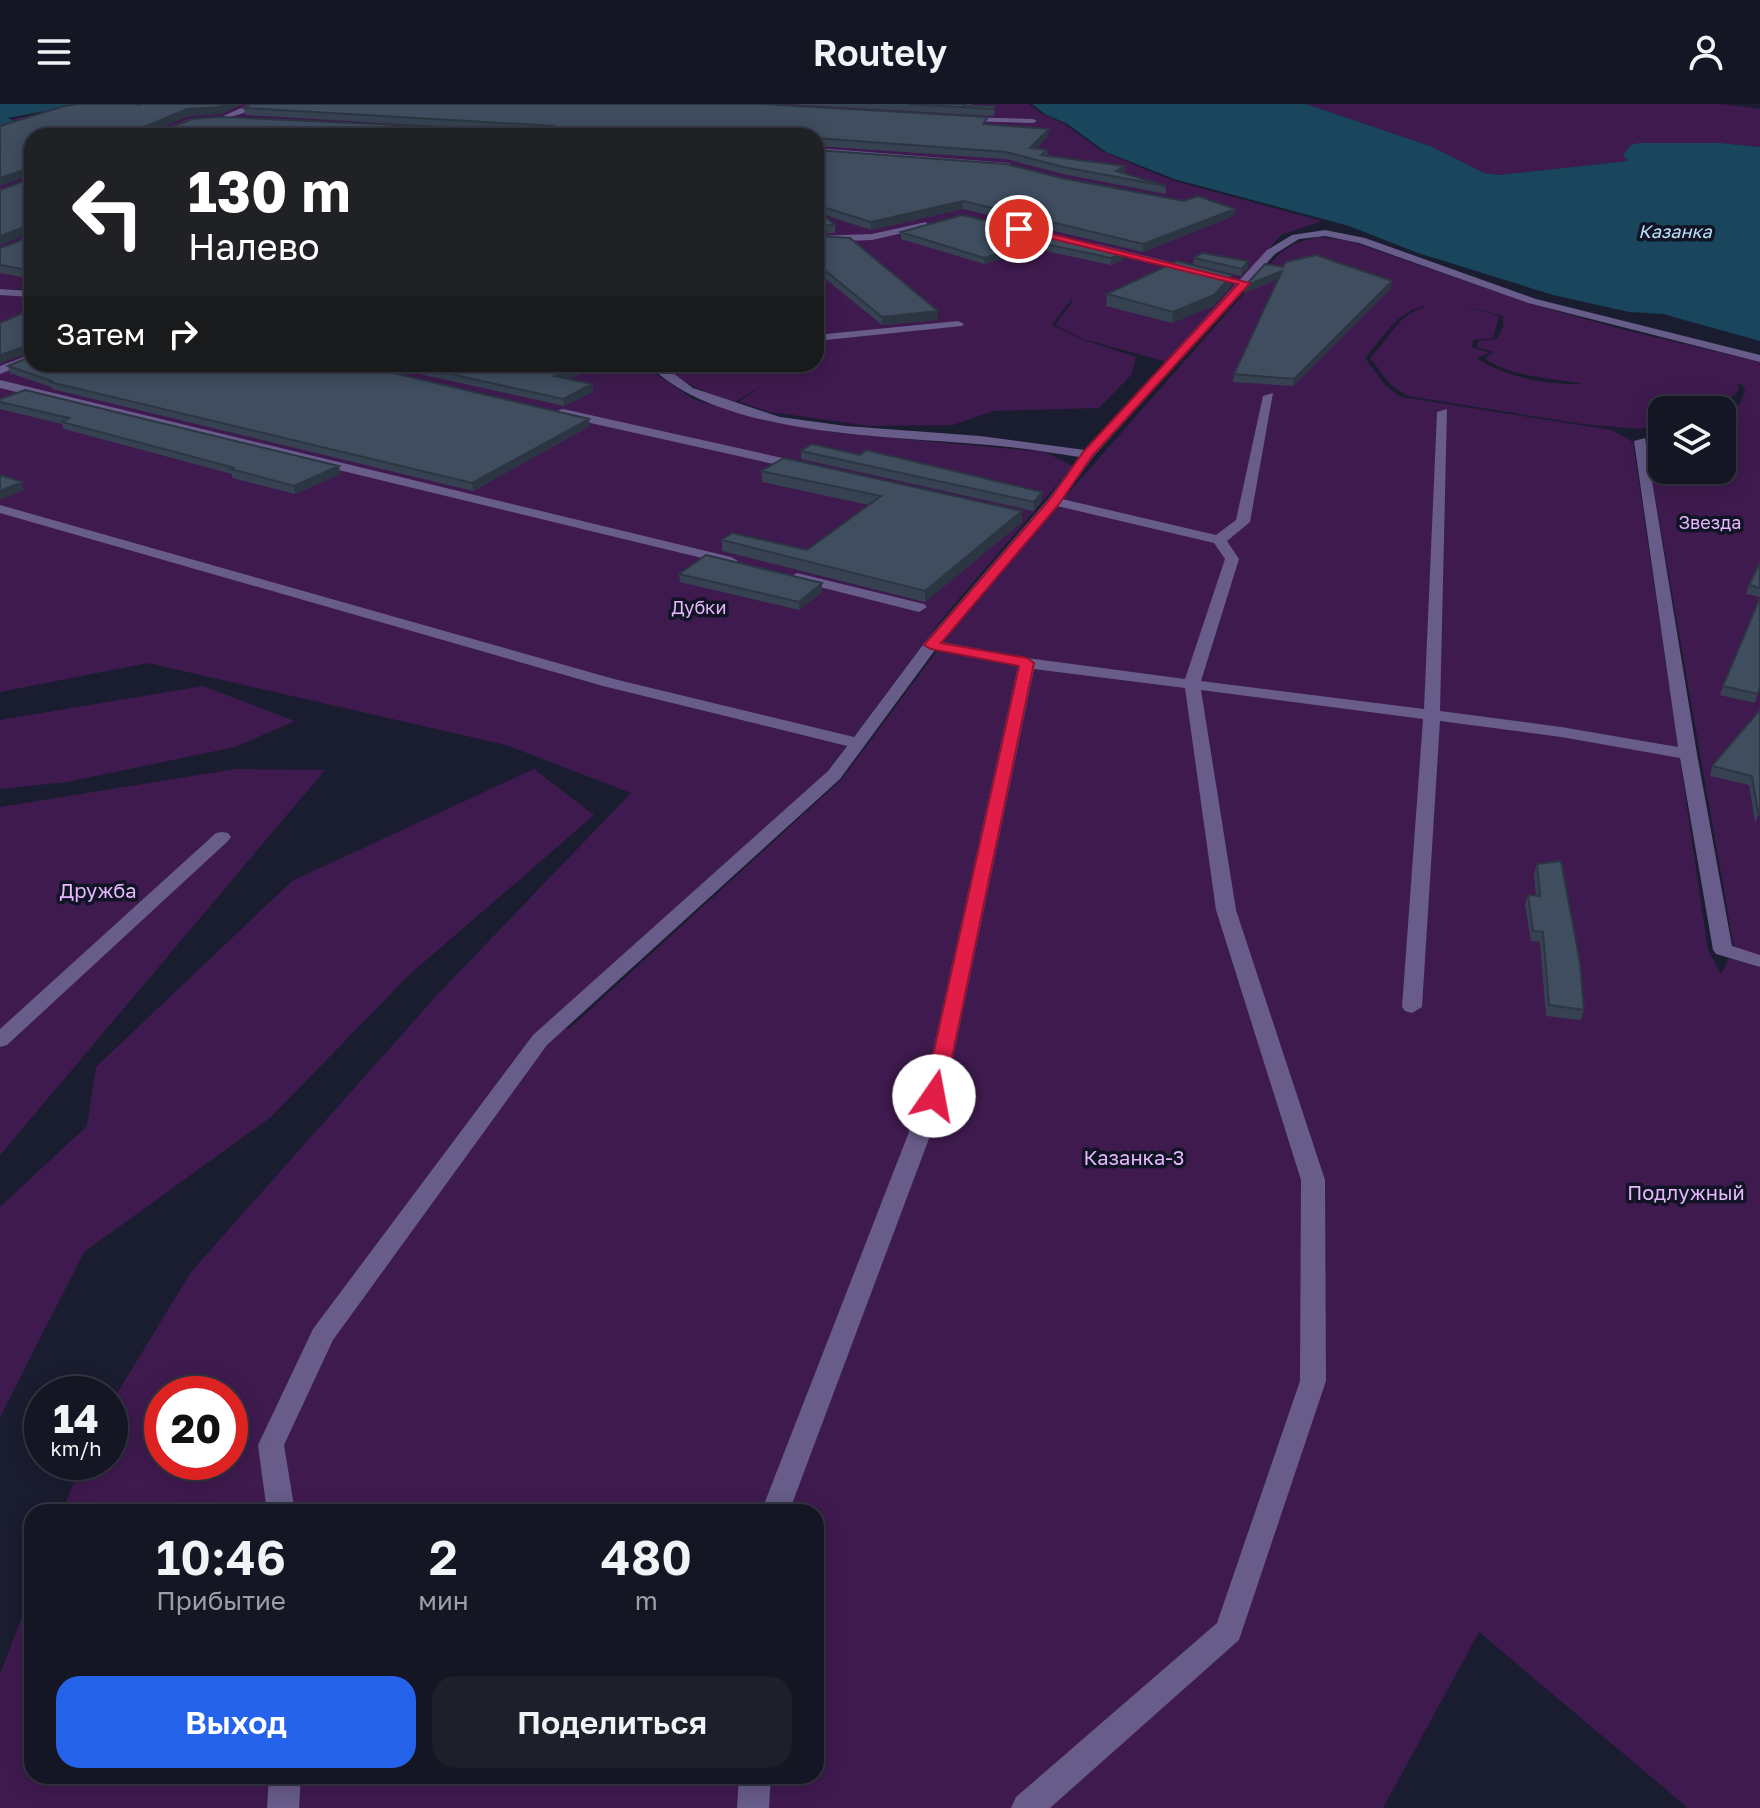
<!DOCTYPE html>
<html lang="ru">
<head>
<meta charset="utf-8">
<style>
  body { margin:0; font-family:"Golos Text",sans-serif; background:#1d1f2b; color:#f1f3f6; height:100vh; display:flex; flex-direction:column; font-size:30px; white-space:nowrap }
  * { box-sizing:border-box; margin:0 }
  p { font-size:26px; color:#9d9fa6 }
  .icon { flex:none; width:44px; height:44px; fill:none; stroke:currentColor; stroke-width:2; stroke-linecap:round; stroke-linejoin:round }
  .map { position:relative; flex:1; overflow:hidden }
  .sheet { position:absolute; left:24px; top:1400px; width:800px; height:280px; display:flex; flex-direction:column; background:#141623; border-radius:24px; box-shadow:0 4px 20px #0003,0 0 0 2px #333541 }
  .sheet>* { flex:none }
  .guide { position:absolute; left:24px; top:24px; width:800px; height:244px; border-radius:24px; box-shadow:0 4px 20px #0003,0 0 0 2px #333541; background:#202124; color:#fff; overflow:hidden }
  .controls { position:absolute; left:1648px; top:292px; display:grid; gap:16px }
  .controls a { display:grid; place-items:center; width:88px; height:88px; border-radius:16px; background:#141623; box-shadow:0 4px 20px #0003,0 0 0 2px #333541; font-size:40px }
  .speed { position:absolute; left:24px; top:1272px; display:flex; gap:16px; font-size:40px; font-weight:700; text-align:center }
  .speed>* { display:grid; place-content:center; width:104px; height:104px; border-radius:50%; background:#141623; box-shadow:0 4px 20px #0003,0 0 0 2px #333541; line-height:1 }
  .speed small { font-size:20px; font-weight:400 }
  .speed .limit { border:12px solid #d22; background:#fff; color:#111 }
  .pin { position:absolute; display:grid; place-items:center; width:68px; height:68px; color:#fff; margin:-34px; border:4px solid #fff; border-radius:50%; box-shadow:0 2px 8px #0007 }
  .me { position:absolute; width:88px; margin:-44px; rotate:12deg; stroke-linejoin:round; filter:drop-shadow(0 0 6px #0008) }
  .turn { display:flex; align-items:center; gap:28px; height:168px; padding:0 32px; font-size:36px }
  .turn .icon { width:104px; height:104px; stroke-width:2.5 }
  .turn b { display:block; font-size:56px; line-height:68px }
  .then { display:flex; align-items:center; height:76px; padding:0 32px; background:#0003; gap:16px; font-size:30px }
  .eta { display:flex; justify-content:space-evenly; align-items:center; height:136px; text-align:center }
  .eta b { font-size:48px; font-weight:600; line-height:56px }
  .cta { display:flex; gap:16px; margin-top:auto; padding:16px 32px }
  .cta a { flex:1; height:92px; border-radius:24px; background:#2563eb; color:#fff; font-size:32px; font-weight:600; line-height:92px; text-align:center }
  .cta a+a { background:#1d1f2b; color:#f1f3f6 }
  header { display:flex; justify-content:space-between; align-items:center; height:104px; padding:0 32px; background:#141623; font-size:36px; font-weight:600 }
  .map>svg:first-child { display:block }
  .green { fill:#3f1a4f; fill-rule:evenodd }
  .water { fill:#19465c }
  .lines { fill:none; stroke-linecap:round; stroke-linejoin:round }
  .minor { fill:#675c8a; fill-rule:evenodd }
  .wall { fill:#364252 }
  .shaded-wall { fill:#2c3642 }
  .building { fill:#3f4d5f; stroke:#2c3642; stroke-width:2 }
  .route { fill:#e11d48; stroke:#92132f; stroke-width:2 }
  .labels { text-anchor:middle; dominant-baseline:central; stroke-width:7; stroke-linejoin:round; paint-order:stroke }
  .far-water-label { font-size:18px; font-style:italic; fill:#b8e0f7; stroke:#111425 }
  .far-park-label { font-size:18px; fill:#e7b8fd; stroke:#111425 }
  .park-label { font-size:20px; fill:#e7b8fd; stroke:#111425 }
</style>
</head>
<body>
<header><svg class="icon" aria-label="menu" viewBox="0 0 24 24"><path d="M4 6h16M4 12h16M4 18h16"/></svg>Routely<svg class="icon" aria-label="person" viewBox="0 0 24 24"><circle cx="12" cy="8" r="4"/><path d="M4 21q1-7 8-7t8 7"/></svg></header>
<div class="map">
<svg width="1760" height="1704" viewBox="0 0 1760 1704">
  <rect width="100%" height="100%" fill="#1a1d2f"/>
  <!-- green -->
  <path class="green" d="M88,0h941l15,11 19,8 39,28 69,29 151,41 -41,14 -114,127 -84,-23 -28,-14 18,-24 -2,-1 -19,25 29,14 55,18 -4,17 -33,34 -106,3 -40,14 -84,1 -99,-14 -31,-10 21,-15 -27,16c-17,-7 -60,-22 -68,-39h151v-228h-784v154l-32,-1v-161l25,-5 -13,-4z
    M1306,0h415l39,5v38l-40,-4h-80l-11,18 -130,14 -15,-2 -54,-27z
    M1318,133l32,4 184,64 83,23 143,34v593l-26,-7 -88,-503 16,-13v38h60v-60l18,-6 5,-14 -3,-6h-8l4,1 1,5c-22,26 -45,20 -77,20v10l-8,6 -15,3 -57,-5 -174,-28 -17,-11 -21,-27c23,-24 26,-42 57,-52 -29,3 -43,31 -62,52l20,27 16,12 211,33 21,12 75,508 13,24 8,-16 31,9v841h-72l-209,-176 -96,176h-1383v-134l32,-83v185h784v-264h-754l20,-50h28v-57l81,-133 247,-278 193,-201 -125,-48 -358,-82 -148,29v-398l32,2v68h609l52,35 74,22 70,12 208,19 28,14 -127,148 -120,159 -277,249 20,7 273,-250 138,-186 300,-340 16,-10zM1454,199l49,13v11l-6,12 -19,2 -1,6 16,5 -8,7c29,19 65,18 97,25 -36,1 -74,-6 -106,-26l14,-5 -18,-6 1,-7 20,-2 6,-22zM162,1290h68v68h-68z
    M203,582l92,35 -60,26 -168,35 -67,7v-69z
    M236,665l89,1 -325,385v-348z
    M534,665l60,46 -185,160 -138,142 -187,135 -84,165v-210l87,-81 9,-59 196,-186z"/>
  <!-- water -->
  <path class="water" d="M0,0h83l-75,14 13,6 -21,3z
    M1032,0h274l124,42 54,27 15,2 129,-14 -5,-6 8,-10 9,-2h80l40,4v194l-97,-27 -34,-2 -76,-17 -135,-42 -69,-27 -175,-47 -68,-27 -40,-29 -20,-8z"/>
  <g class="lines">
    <!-- minor -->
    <path class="minor" d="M250,0h11c-21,14 -42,15 -66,19 -18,3 -31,13 -49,13l43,-17 32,-2z
      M961,13l72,2 4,2 -4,2 -75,-2z
      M816,44l193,15 4,3 -4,3 -193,-15z
      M926,118l3,5 -57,13 -56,2v-6l56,-2z
      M1325,126l40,8 171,61 224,56v7l-232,-59 -169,-60 -34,-7 -17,2 -9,1 -24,15 -182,203 -31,42 154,36 20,-15 27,-124 10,-3 -23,129 -23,19 12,18 -38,122 223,28 13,-297 10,-3 -7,302 121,16 117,20 -44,-306 11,-3 52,316 35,192 28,9v12l-44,-13 -3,-4 -33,-192 -119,-21 -121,-16 -18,286 -10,6 -7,-2 -3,-4 21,-288 -222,-29 35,220 89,270 1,201 -87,259 -189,168h-39l5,-11 201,-174 83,-242 1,-201 -85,-270 -31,-222 -151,-19 -89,427 -156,416h-28l162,-416 95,-430 -83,-16 -95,129 -293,266 -214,295 -49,105 11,67h-28l-9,-67 55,-116 220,-294 295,-264 19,-25 -244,-60 -603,-173v-8l614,174 240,58 71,-95 124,-144 30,-41c-34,-5 -69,-11 -103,-13 -93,-8 -260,-9 -328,-80h13l32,24 87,29 66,9 134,10 105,14 182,-200 25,-15zM1057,402l157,37 11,16 -40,120 -158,-21 -85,-16z
      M1097,140l101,25 1,2 -5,3 -101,-25 -1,-2z
      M816,177l10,8v4l-10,-2z
      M0,185l32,2v6l-32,-2z
      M958,217l6,3 -2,2 -146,15v-6z
      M32,250v7l-32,13v-8z
      M0,276l731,177 7,4 -7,4 -731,-177z
      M563,305l242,54 7,4 -7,4 -246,-55v-6z
      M797,469l127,31 3,3 -8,5 -127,-32 -2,-3z
      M222,728l6,1 3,4 -3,4 -221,204 -7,2v-18l216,-196z
      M269,1672h32l-2,32h-32z
      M739,1672h32l-2,32h-32z"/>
  </g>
  <!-- wall -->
  <path class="wall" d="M141,0h102l-23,10 -32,2 -38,16 334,-3 -239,-14 -1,-7 744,16 60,12 -12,13 12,1 -1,6 78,17 41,13v8l-103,-20 -57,-15 -190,-13v-10h-784v40l-32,-50z
    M786,0h186l-1,1 24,1v7l-2,3z
    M816,46l245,28 173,38 -91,36 -180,-43 -92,21 -49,-16 13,11v8l-19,1z
    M962,111l162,38 -1,7 -12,5 -75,-16 -52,15 -83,-25v-7z
    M32,132v43l-32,-6v-25z
    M816,132l121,84 -55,5 -66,-54z
    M1194,154l54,10 -7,8 -48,-12z
    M1265,160l126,24 -98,98 -60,-4 1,-8 44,-95 -34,14 1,-7z
    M1231,182l-18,20 -41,17 -66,-17 1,-12z
    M374,260h236l-43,15 25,5 1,8 -29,14z
    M8,262l581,53 1,7 -117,65 -421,-102 -1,-2 -41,-14z
    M0,295l339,67 1,8 -45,20 -63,-16v-4l-168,-45 -2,-5 -62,-15z
    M801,347l241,49 -8,11 -233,-52z
    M761,367l261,51 -97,80 -203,-51v-11l85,10 62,-45 -107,-23z
    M1760,459v34l-14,-3 3,-9z
    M679,470l143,18 -23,18 -119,-28z
    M1723,582h37l-5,17 -35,-8z
    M1760,606v102l-5,10 -6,-37 -39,-9 2,-10z
    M1537,760l47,146 -3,10 -35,-4 -6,-74 -9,-1 -6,-36 3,-10 8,1 -2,-22z"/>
  <!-- shaded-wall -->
  <path class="shaded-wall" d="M226,0h17l-23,10 -32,2 -45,19 -1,-7 45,-19z
    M1049,25l-1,7 -18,19v-7z
    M1125,62v7l-9,-2z
    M29,64l2,7 -31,11v-8z
    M963,97v8l-92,21v-8z
    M1235,105l-1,7 -91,36v-8z
    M29,121l2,8 -31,12v-9z
    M1036,138v7l-52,15v-6z
    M1124,149l-1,7 -12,5v-7z
    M1248,157v7l-7,8 1,-7z
    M1282,167l-1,7 -37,15 1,-7z
    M1232,171l-1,11 -18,20 -41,17 1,-11z
    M1392,177l-1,7 -98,98 1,-7z
    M938,207l-1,9 -55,5v-8z
    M32,240v8l-32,11v-8z
    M588,260h22l-55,19 -1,-7z
    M592,280l1,8 -29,14 -1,-7z
    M589,315l1,7 -117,65 -1,-8z
    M339,362l1,8 -45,20 -1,-8z
    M22,378l2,8 -24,10v-9z
    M1042,388v8l-8,11v-9z
    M1022,407v11l-97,80v-11z
    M822,479v9l-23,18v-8z"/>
  <!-- building -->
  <path class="building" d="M78,0h58l3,1 2,-1h85l-7,3 -32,2 -45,19 3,4h13l34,-13 29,-2 332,15 3,-3 -2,-3 -310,-18 7,-4h509l228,13 -5,7 66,5 -19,19 18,2 -7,5 84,11 -9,5 50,15 -103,-19 -57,-15 -190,-14v-2h-784v34l-3,-2 -29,10v-52l64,-20z
    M908,0h57l-1,1 31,1 -1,3z
    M816,46l190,14 55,14 123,23 14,-5 37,13 -92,35 -180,-43 -92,21 -55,-17z
    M32,74v49l-3,-2 -29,11v-46z
    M816,105l19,16 -19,1z
    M962,111l162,38 -13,5 -75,-16 -52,16 -83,-26z
    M32,132v35l-32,-6v-17z
    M816,132l34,2 88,73 -56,6 -66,-54z
    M1202,149l46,8 -6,8 -48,-11z
    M1316,151l76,26 -98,98 -60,-5 48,-103 -37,15 20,-22 18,3 3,-5z
    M1177,157l55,14 -18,20 -41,17 -66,-18z
    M32,205v37v-2l-32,11v-32z
    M32,252v8h323l234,55 -117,64 -422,-101 2,-1 -44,-15z
    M406,260h182l-34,12 38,8 -29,15z
    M25,286l314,76 -45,20 -63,-17 4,-1 -173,-46 7,-4 -69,-16v-3z
    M812,340l48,11 6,-5 176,42 -8,10 -233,-51z
    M784,354l238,53 -97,80 -203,-51 10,-7 75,17 74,-54 -120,-25z
    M0,371l22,7 -22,9z
    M706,451l116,28 -23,19 -120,-28z
    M1760,459v25l-11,-3z
    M1760,494v88l-2,8 -35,-8z
    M1760,606v98l-2,4 -6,-36 -40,-10z
    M1561,757l19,102 4,47 -35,-5 -6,-73 -10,-1 -5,-36 12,1 -3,-32z"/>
  <!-- route -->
  <path class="route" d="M1019,122l231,57 -158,173 -33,48 -118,139 86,15 7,5 -90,433 -10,7 -10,-7 95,-430 -88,-17 -7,-4 126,-146 34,-48 154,-167 -222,-54z"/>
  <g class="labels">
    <!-- far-water labels -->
    <g class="far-water-label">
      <text x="1675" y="127">Казанка</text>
    </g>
    <!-- far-park labels -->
    <g class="far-park-label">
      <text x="1710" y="418">Звезда</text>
      <text x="699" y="503">Дубки</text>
    </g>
    <!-- park labels -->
    <g class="park-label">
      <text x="98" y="786">Дружба</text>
      <text x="1134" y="1053">Казанка-3</text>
      <text x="1686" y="1088">Подлужный</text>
    </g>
  </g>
</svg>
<div class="controls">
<a><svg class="icon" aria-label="layers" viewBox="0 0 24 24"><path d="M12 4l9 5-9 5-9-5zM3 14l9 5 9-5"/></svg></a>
</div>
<div class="speed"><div>14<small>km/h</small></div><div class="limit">20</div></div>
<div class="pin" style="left:1019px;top:125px;background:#d93025"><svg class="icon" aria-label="arrive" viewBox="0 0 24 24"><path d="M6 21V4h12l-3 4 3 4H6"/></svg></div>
<svg class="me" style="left:934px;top:992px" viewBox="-20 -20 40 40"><circle r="19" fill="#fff"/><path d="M0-13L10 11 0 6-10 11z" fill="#e11d48"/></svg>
<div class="guide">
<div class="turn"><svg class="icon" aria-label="left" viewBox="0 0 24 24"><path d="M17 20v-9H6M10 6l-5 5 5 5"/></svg><div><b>130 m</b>Налево</div></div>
<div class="then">Затем<svg class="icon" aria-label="right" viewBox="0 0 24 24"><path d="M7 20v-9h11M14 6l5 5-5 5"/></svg></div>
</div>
<section class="sheet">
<div class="eta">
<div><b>10:46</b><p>Прибытие</p></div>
<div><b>2</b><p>мин</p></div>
<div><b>480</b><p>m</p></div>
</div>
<div class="cta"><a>Выход</a><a>Поделиться</a></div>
</section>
</div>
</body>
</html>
